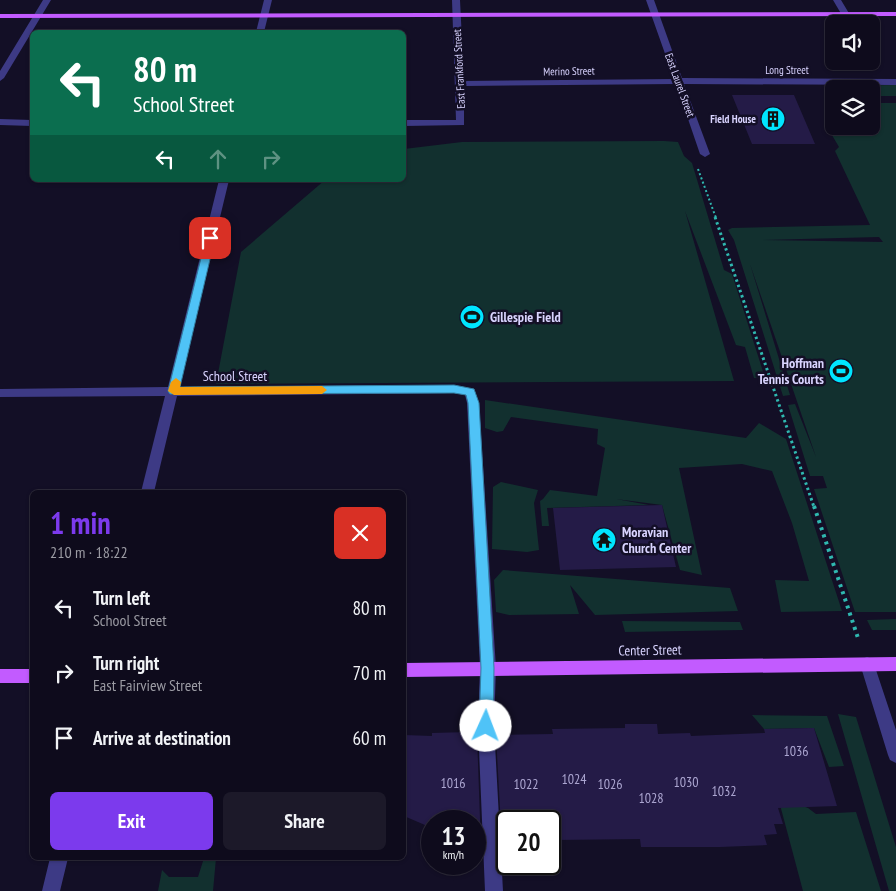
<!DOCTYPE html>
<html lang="en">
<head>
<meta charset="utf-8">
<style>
  body { margin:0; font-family:"PT Sans Narrow",sans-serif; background:#1c1929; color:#f1f3f6; height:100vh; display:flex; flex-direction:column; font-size:19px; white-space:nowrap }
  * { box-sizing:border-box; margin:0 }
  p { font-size:16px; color:#9b9ba3 }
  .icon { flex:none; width:28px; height:28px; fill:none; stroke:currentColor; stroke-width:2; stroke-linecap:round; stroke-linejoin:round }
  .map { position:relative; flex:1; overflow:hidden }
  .sheet { position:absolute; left:30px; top:490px; width:376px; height:370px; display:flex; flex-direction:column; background:#0e0b1c; border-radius:8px; box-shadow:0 1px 4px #0004,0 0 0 1px #2e2b3b }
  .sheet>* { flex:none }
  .top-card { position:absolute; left:30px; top:30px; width:376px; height:152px; border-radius:8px; box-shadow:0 1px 4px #0004,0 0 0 1px #2e2b3b; background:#0b6e4f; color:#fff; overflow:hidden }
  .buttons { position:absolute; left:825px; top:15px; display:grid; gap:10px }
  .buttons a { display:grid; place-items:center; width:55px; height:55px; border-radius:8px; background:#0e0b1c; box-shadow:0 1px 4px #0004,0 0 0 1px #2e2b3b; font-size:25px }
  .speed { position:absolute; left:421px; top:810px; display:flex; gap:10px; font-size:25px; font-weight:700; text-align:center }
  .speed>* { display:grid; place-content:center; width:65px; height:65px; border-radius:50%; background:#0e0b1c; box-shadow:0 1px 4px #0004,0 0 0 1px #2e2b3b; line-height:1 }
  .speed small { font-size:12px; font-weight:400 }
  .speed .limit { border:2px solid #111; border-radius:8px; background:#fff; color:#111 }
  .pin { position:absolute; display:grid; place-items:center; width:42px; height:42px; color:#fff; margin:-21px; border-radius:10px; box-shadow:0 2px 8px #0006 }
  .me { position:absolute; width:55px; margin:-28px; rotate:2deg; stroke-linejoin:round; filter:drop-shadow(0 0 4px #0008) }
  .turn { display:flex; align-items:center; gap:18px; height:105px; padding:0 20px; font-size:22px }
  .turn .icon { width:65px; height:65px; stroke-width:2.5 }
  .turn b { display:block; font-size:35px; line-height:42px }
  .lanes { display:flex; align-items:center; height:48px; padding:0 20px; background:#0003; justify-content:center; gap:25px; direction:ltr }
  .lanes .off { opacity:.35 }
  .round { display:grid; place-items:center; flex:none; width:52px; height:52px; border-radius:8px; background:#1c1929 }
  .head { display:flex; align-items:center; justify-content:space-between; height:85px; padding:0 20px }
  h1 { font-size:30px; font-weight:600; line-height:38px; color:#7c3aed }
  .button { display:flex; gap:10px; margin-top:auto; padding:10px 20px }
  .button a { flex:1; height:58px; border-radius:8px; background:#7c3aed; color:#fff; font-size:20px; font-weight:600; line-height:58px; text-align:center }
  .button a+a { background:#1c1929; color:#f1f3f6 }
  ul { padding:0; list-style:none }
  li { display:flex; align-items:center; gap:15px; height:65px; padding:0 20px }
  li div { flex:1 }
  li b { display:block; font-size:19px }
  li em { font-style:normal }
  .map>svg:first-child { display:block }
  .green { fill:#12302f; fill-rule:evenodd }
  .building { fill:#241b47 }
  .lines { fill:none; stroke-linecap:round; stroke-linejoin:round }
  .path-far2 { stroke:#2fb8b0; stroke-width:2; stroke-dasharray:2 2.5; stroke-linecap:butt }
  .path-far1 { stroke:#2fb8b0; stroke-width:3; stroke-dasharray:2.5 3; stroke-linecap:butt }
  .path { stroke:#2fb8b0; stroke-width:4; stroke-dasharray:3 4.5; stroke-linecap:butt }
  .minor { fill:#3d3a85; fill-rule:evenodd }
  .major { fill:#c25bff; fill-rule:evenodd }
  .route { fill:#4fc3f7; stroke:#337fa1 }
  .slow { fill:#f59e0b }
  .labels { text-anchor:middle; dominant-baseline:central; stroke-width:5; stroke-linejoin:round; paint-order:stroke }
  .far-street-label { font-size:11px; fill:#d9d4ff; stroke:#130f26 }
  .far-poi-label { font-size:11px; font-weight:bold; fill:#d9d4ff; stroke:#130f26; text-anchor:end }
  .poi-label { font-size:14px; font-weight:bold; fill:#d9d4ff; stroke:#130f26; text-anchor:start }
  .street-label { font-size:14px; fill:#d9d4ff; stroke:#130f26 }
  .near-number-label { font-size:14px; fill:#aca6d1 }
</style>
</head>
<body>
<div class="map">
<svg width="896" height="891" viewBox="0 0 896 891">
  <rect width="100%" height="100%" fill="#130f26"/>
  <!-- green -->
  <path class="green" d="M896,85v11h-25v-7h-37v5l-5,-8z
    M871,103h25v509h-41l-41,-123 13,-1 -4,-12h-13l-22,-71 7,-1 21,53 -66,-193 40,131 -7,1 -49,-156 -6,-10 4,-2 138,-3 -35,-74 4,-4 -13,-22 8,-2v3h37zM879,237l4,5 -120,-2z
    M664,141l14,1 6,14 8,7 32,107 8,4 33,104h-11l-9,-31 -9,-2 -51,-134 49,170 -518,3 25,-132 84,-72h79v-31l58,-7z
    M485,400l261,38 13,-15 27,16 56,172 -61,1 -6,-32 34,1 -17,-58 -20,-52 -30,-7 -63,4 23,107 -22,-5 -18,-65 -46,-6 33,6 -102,3 2,18h-7l-2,-25 3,-2 7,-9 47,6 8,-48 -8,-4 1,-15 -87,-12 -8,14 -6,1 -12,-4z
    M501,482l37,8 -4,13 5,47 -12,2 -35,-3 1,-62z
    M503,570l227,18 8,23 -143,4 -25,-30 9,29 -70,1 -13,-3 -2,-32z
    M896,619v11h-24l-5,-10z
    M622,621l118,1 3,8 -118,2z
    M838,714l18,3 40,130v44h-7z
    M752,715l75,1 17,50 -15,1 -15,-39 -50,1z
    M782,798l26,10 8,6 40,-2 25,79h-78l-24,-90z
    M204,858h12l-3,33h-55l4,-21 7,7h29z"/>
  <!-- building -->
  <path class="building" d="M732,95h62l21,49h-63z
    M662,505l14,62 -116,3 -7,-62z
    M625,724h32l1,10 32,-1 1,3 74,-3 -1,-4 50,-1 23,78 -59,2 5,16h-9l3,10 -13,1 3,10 -47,2h-79l-1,-8 -85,1 1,5h-6v-24h-42v25h-6l-6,-111 57,-1 -1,-5 73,-1z
    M469,732v4l8,-1 4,112 -6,-3v-23h-43v7l-28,-12v-81l28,1v-3z"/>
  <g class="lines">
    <!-- path-far2 -->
    <path class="path-far2" d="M698,169l18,49"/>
    <!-- path-far1 -->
    <path class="path-far1" d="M715,217l99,290"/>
    <!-- path -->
    <path class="path" d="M814,506l45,135"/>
    <!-- minor -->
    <path class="minor" d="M43,0h8l-47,78 -4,3v-10z
      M264,0h8l-8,32h-8z
      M452,0h8l4,81 210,-2 -28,-79h8l28,78 214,1v6l-212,-1 26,70 -5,3 -5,-3 -24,-70 -212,2v39l-60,1v-6h52z
      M833,0h8l9,15 -1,2h-6z
      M0,119l32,1v6l-32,-1z
      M219,180h10l-50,207 275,-2 20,4 5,14 17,265 -2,58 9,165h-18l-7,-165 2,-58 -13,-265 -2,-8 -11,-2 -277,3 -23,96h-13l24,-96 -165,1v-8l168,-2z
      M867,657l5,2 2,5 22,66v33l-6,-3 -2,-5 -28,-91 2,-5z
      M50,858h18l-8,33h-18z"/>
    <!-- major -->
    <path class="major" d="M896,12v4l-896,2v-4z
      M896,657v14l-492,6v-14z
      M0,669h32v14h-32z"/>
  </g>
  <!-- route -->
  <path class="route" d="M210,235l5,3 -35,149 274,-2 20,4 5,14 15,265 -1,58 -2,5 -5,1 -5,-1 -2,-5 2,-58 -13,-265 -2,-8 -12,-2 -284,1 -2,-3 38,-153z"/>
  <!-- slow -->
  <path class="slow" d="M176,378l5,4 -1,5 142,-1 5,4 -5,4 -148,1 -6,-4 3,-9z"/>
  <!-- icons -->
  <defs>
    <symbol id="building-disc" viewBox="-11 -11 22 22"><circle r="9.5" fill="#00e5ff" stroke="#130f26"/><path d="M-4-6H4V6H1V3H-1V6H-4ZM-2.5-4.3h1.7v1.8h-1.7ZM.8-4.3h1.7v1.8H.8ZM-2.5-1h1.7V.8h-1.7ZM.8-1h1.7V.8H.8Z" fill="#111"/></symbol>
    <symbol id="stadium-disc" viewBox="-11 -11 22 22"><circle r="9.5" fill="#00e5ff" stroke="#130f26"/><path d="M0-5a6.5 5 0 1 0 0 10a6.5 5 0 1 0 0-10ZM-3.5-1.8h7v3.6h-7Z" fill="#111"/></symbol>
    <symbol id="temple-disc" viewBox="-11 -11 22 22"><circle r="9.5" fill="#00e5ff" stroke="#130f26"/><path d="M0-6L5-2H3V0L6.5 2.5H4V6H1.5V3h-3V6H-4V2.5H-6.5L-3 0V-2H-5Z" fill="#111"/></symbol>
  </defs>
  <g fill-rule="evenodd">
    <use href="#building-disc" x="759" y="105" width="28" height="28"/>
    <use href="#stadium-disc" x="458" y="303" width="28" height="28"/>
    <use href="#stadium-disc" x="827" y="357" width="28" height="28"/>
    <use href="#temple-disc" x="590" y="526" width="28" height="28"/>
  </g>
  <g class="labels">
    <!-- far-street labels -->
    <g class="far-street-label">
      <text transform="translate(459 69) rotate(-93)">East Frankford Street</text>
      <text x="787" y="70">Long Street</text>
      <text transform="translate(569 71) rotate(-1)">Merino Street</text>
      <text transform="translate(680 85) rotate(70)">East Laurel Street</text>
    </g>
    <!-- far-poi labels -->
    <g class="far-poi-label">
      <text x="756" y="119">Field House</text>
    </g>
    <!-- poi labels -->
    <g class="poi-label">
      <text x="490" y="317">Gillespie Field</text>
      <text x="824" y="363" text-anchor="end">Hoffman<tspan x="824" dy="16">Tennis Courts</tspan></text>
      <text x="622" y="532">Moravian<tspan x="622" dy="16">Church Center</tspan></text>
    </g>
    <!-- street labels -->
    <g class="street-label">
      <text x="235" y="376">School Street</text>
      <text transform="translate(650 650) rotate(-1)">Center Street</text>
    </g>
    <!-- near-number labels -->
    <g class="near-number-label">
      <text x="796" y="751">1036</text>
      <text x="574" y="779">1024</text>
      <text x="686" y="782">1030</text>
      <text x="453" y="783">1016</text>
      <text x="526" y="784">1022</text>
      <text x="610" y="784">1026</text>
      <text x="724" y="791">1032</text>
      <text x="651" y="798">1028</text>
    </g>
  </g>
</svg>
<div class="buttons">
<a><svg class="icon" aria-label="sound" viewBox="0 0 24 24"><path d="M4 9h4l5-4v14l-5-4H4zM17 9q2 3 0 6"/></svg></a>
<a><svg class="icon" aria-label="layers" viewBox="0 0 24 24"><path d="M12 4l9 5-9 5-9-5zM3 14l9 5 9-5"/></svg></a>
</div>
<div class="speed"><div>13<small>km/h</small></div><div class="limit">20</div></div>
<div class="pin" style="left:210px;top:238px;background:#d93025"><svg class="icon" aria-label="arrive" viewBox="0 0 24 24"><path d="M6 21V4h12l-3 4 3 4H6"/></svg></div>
<svg class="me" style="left:486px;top:726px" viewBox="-20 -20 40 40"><circle r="19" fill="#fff"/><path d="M0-13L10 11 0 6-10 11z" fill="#4fc3f7"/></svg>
<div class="top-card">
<div class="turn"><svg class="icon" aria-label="left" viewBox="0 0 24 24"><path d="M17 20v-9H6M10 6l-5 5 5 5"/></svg><div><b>80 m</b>School Street</div></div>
<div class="lanes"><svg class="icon" aria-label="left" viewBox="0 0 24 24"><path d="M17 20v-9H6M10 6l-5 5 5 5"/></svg><svg class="icon off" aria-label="ahead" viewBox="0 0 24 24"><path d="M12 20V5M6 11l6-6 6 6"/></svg><svg class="icon off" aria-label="right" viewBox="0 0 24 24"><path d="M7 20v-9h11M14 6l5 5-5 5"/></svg></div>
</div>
<section class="sheet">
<div class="head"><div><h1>1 min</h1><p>210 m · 18:22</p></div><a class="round" style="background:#d93025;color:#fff"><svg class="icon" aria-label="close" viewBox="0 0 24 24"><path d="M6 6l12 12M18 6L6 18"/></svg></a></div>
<ul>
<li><svg class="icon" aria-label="left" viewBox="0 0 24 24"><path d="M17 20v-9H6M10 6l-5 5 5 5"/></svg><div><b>Turn left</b><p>School Street</p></div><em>80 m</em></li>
<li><svg class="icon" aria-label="right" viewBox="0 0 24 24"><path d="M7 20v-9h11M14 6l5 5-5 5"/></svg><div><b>Turn right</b><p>East Fairview Street</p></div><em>70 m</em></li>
<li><svg class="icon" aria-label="arrive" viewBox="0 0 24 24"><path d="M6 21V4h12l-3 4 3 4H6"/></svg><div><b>Arrive at destination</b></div><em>60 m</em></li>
</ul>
<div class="button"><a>Exit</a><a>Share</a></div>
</section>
</div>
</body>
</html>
